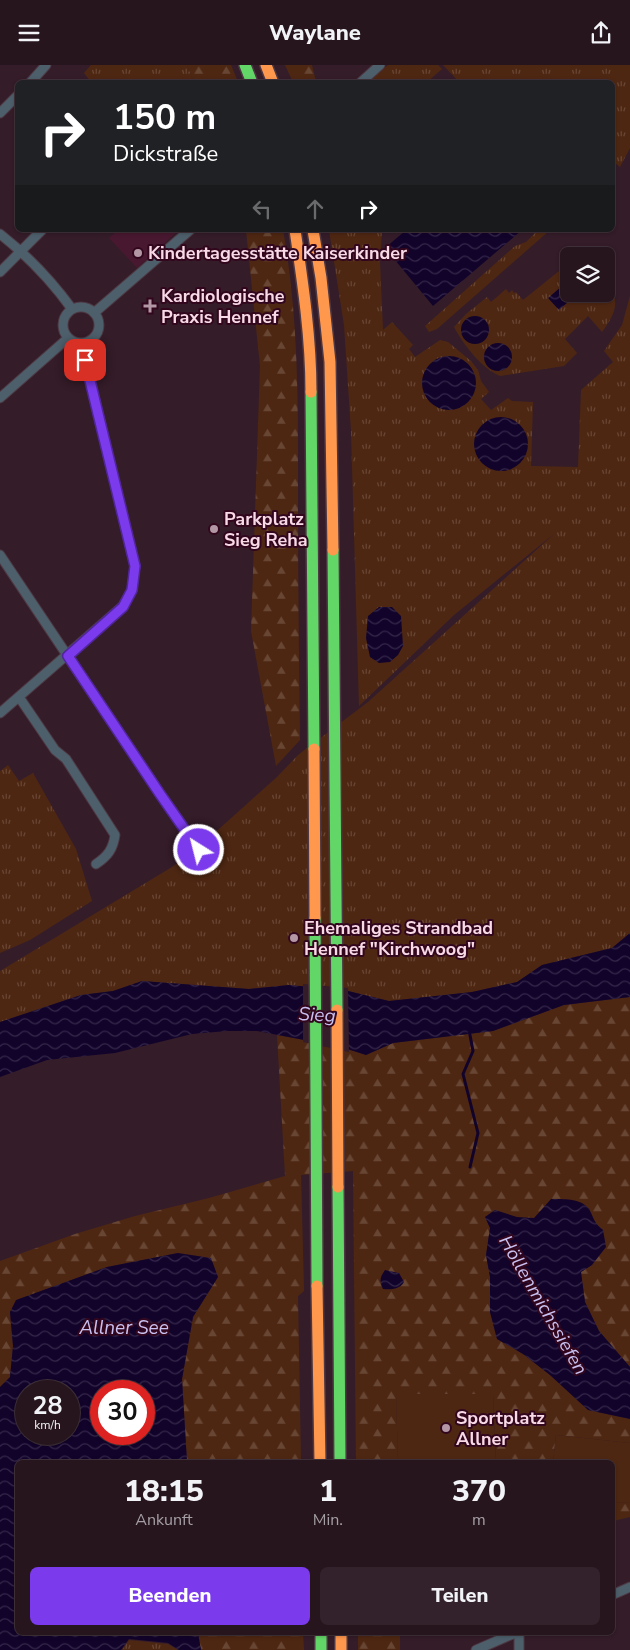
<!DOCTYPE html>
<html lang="de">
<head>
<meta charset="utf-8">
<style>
  body { margin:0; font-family:"Nunito Sans",sans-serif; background:#33222b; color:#f1f3f6; height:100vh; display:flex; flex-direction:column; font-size:19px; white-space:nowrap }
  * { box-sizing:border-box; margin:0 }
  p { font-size:16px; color:#a49fa4 }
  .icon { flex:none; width:28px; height:28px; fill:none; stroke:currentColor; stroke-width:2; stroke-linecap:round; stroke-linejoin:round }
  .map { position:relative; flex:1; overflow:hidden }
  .details { position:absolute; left:15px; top:1395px; width:600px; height:175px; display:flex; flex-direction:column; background:#27151e; border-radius:8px; box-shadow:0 1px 4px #0004,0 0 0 1px #43343c }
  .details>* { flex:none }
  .guide { position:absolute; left:15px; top:15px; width:600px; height:152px; border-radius:8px; box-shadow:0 1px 4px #0004,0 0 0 1px #43343c; background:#202124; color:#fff; overflow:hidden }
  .tools { position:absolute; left:560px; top:182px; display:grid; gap:10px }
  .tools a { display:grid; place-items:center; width:55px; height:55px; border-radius:8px; background:#27151e; box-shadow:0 1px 4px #0004,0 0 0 1px #43343c; font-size:25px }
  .speed { position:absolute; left:15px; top:1315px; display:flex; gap:10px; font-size:25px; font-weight:700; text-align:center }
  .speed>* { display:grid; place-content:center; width:65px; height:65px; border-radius:50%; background:#27151e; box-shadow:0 1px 4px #0004,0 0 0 1px #43343c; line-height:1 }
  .speed small { font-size:12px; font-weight:400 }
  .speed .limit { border:8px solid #d22; background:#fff; color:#111 }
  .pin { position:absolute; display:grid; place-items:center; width:42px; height:42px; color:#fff; margin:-21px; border-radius:10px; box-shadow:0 2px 8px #0006 }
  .me { position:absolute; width:55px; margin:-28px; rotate:324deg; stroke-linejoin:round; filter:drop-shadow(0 0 4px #0008) }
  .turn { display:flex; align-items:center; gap:18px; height:105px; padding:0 15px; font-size:22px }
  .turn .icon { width:65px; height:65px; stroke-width:2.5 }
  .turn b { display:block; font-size:35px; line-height:42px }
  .lanes { display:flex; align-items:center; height:48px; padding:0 15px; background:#0003; justify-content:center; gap:25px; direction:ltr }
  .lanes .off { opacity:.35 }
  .eta { display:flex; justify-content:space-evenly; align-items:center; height:85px; text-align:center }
  .eta b { font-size:30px; font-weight:800; line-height:35px }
  .primary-button { display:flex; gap:10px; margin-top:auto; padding:10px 15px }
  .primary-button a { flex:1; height:58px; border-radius:8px; background:#7c3aed; color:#fff; font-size:20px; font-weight:800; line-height:58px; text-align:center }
  .primary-button a+a { background:#33222b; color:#f1f3f6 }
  header { display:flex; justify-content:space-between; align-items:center; height:65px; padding:0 15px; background:#27151e; font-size:22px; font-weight:800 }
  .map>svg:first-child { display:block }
  .built { fill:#481830 }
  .grass { fill:url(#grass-tufts) }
  .forest { fill:url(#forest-firs) }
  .park { fill:#4e2712 }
  .water { fill:url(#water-waves); fill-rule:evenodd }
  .pier { fill:#341c28 }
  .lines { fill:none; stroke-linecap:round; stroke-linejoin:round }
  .stream { stroke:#12032b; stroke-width:3 }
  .street-casing { stroke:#4d3843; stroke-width:11 }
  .fast-casing { stroke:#4d3843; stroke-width:14 }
  .slow-casing { stroke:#4d3843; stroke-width:14 }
  .street { stroke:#4d5f6b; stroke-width:9 }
  .fast { stroke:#63d668; stroke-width:11 }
  .slow { stroke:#ff974d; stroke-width:11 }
  .route-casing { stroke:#51269a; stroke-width:12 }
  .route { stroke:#7c3aed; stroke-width:9 }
  .poi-dot { fill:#b397a4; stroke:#32071e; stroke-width:2 }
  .labels { text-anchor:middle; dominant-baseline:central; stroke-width:4; stroke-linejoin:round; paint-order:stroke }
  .poi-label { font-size:18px; font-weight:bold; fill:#f8d9e6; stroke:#32071e; text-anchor:start }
  .water-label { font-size:19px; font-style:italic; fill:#c8c1f2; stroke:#32071e }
</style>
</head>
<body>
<header><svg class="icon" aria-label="menu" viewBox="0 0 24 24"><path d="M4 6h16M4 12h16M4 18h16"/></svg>Waylane<svg class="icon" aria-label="share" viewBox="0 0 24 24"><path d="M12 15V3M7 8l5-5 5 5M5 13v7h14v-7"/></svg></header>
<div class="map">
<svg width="630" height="1585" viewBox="0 0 630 1585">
  <defs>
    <pattern id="grass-tufts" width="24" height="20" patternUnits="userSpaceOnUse" patternTransform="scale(1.25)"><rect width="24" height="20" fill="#4e2712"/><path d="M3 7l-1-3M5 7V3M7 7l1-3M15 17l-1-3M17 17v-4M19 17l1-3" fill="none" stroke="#684634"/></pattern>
    <pattern id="forest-firs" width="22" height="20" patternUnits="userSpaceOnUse" patternTransform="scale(1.25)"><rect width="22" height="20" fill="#4e2712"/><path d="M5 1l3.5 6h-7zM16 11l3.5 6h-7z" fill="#684634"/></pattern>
    <pattern id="water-waves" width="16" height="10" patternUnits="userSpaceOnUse" patternTransform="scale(1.25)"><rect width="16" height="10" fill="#12032b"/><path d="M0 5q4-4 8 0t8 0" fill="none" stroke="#35274a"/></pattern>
  </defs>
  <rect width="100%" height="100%" fill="#341c28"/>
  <!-- built -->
  <path class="built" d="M118,165h61l-42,38 -28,-30z"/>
  <!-- grass -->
  <path class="grass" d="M91,0h96l7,17h-103l-7,-9z
    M388,0h50l4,4 -15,13 -61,1z
    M443,0h187v83l-10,19 -6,-5 -1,1 -1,-80 -153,-1z
    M329,165h53l-2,32 3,68 9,-8 21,23 -4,4 6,8 25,-17 8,2 23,19 7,9 3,11 8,11 -8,7 10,11 17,-12 4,3 21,1 -2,64 47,1 3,-77 32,-28 -9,-11 18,-26 8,-29v637l-18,15 -70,17 -25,17 -45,10 -83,9 -45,-11 -55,-5 -40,4 -107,-8 -29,10 -32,4 -81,27v-51l172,-104 28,-21 77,-69 21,-22 70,-53 187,-169 -101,82 -95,91 -8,-275 -7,-106z
    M538,165h12l-113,99 -8,3 -4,-6 90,-80 11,-4z
    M569,198v31h37v-12c16,17 9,33 -4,50l-14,-16 -23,23 12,14 -13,13 -64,10c-19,-8 -36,-31 -46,-49l12,-13 21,-17 4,5 15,-13 3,4 3,-3 2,3 2,-1 7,8z
    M8,700l11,16 14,-8 43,76 16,52 -62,39 -30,13v-182z
    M129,1575l39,4 10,6h-56z"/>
  <!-- forest -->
  <path class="forest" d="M187,0h44l7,17h-44z
    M285,0h27l4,17h-18l-2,-3 -4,1z
    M246,165h37c16,88 15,178 15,268 0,80 1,161 2,242l-24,26 -25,-135 9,-265z
    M630,932v370l-31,-36 -14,-29 -4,-30 11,-7 11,-35 -8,-7 -6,-15 -55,10h-17l-22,-8 -10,7 5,11 -4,27 4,22v35l7,27 26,15 27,21 38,35 42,9v24l-74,-8 -3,27h-57l-3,-68h-97l2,68h-42l-3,-291 -52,4 3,116 -6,5 3,166h-114l-5,-83 11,-62 25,-40 -40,-24 -71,14 -90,33 -7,12 3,34 -3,31 -10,10v-126l75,-27 60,-18 74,-18 76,-22 -8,-141 64,12 25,8 27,-12 100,-12 71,-26z
    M613,1437l17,1v14l-17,4z
    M198,1568h105l1,17h-103z
    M358,1568h42v17h-42z"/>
  <!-- park -->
  <path class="park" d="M396,1329h97l3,68h-98z
    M556,1370l74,8v60l-17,-1 -1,-39 -59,-1z"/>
  <!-- water -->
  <path class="water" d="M406,165h116l-89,76 -48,-58z
    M569,215v14h8l-18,16 -11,-12z
    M461 265a14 14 0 1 1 28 0a14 14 0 1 1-28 0Z
    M484 292a14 14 0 1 1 28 0a14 14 0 1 1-28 0Z
    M422 318a27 27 0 1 1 54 0a27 27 0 1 1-54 0Z
    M474 379a27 27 0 1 1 54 0a27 27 0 1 1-54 0Z
    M379,542h13l9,9 2,30 -5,9 -8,7 -11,1 -9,-6 -4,-19 2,-22z
    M630,868v64l-66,8 -71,26 -100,12 -27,12 -25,-8 -84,-16h-30l-35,3 -77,19 -68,7 -47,17v-55l81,-27 32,-4 29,-10 107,8 40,-4 55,5 45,11 83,-9 45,-10 25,-17 70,-17z
    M551,1134c12,0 33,-1 39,12 4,8 5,13 13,19l3,17 -14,18 -11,7 4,30 14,29 31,36v52l-42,-9 -38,-35 -27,-21 -26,-15 -7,-27v-35l-4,-22 4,-27 -5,-11 10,-7 22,7 17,1z
    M178,1188l33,5 7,19 -25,40 -11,62 5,83 -169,1v170h180l3,17h-22l-11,-7 -39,-4 -8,11h-121v-263l10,-10 3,-31 -3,-34 6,-12 91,-33zM26,1326h43v43h-43zM101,1326h43v43h-43z
    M385,1205l14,3 5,9c-4,7 -13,8 -21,7 -4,-8 -3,-12 2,-19z"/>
  <!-- pier -->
  <path class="pier" d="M303,919l45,4 1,64 -46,-10z"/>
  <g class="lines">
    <!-- stream -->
    <path class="stream" d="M469,965l4,21 -10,23 15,59 -8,34"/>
    <defs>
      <path id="street" d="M30,18l16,-18
        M360,18l20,-18
        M0,48l18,-18
        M0,169c28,22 51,46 72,75
        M0,207l42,-42
        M63 260a18 18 0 1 1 36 0a18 18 0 1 1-36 0Z
        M94,248l96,-83
        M0,333l68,-60
        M0,490l160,239 39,56
        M19,632l36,53 11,9 49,76c-2,14 -7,21 -19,29
        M0,648l123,-107 9,-16 3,-24 -54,-223
        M612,1530l18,-8
        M519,1568v17
        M476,1585l39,-17"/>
      <path id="fast" d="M245,0l7,18
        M311,327l3,357
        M333,485l4,460
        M315,853l2,368
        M338,1122l2,276
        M321,1568v17"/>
      <path id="slow" d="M266,0l7,18
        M295,165c8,54 16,108 16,162
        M313,165l8,48 9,84 3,188
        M314,684l1,169
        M337,945l1,177
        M317,1221l3,177
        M341,1568v17"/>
    </defs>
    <!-- street casing -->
    <use href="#street" class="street-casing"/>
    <!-- fast casing -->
    <use href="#fast" class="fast-casing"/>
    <!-- slow casing -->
    <use href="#slow" class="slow-casing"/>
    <!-- street -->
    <use href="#street" class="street"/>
    <!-- fast -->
    <use href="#fast" class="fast"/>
    <!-- slow -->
    <use href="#slow" class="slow"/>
  </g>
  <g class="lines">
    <defs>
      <path id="route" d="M85,295l50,206 -3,24 -9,17 -55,49 92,138 39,56"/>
    </defs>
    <!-- route casing -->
    <use href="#route" class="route-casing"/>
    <!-- route -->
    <use href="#route" class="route"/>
  </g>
  <!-- markers -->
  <g class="poi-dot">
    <circle cx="138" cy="188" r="5"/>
    <path d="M147.5 233.5h5v5h5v5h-5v5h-5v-5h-5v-5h5z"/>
    <circle cx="214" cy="464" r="5"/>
    <circle cx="294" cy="873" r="5"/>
    <circle cx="446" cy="1363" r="5"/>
  </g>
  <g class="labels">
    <!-- poi labels -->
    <g class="poi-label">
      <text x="148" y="188">Kindertagesstätte Kaiserkinder</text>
      <text x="161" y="231">Kardiologische<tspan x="161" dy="21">Praxis Hennef</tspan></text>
      <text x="224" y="454">Parkplatz<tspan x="224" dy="21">Sieg Reha</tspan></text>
      <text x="304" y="863">Ehemaliges Strandbad<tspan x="304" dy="21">Hennef "Kirchwoog"</tspan></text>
      <text x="456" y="1353">Sportplatz<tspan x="456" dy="21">Allner</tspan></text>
    </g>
    <!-- water labels -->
    <g class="water-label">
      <text transform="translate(317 950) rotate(3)">Sieg</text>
      <text transform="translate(543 1240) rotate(60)">Höllenmichssiefen</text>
      <text x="124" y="1263">Allner See</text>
    </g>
  </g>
</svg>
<div class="tools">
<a><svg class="icon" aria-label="layers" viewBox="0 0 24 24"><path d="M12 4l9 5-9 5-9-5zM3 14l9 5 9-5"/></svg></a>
</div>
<div class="speed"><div>28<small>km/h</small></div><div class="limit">30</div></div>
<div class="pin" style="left:85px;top:295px;background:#d93025"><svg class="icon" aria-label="arrive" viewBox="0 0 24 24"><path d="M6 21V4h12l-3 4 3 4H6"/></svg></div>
<svg class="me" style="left:199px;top:785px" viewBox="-20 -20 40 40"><circle r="17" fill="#7c3aed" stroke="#fff" stroke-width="3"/><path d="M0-11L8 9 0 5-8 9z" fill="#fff"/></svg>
<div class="guide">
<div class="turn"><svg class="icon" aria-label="right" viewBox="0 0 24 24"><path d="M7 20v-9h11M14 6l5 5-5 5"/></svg><div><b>150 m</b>Dickstraße</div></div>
<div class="lanes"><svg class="icon off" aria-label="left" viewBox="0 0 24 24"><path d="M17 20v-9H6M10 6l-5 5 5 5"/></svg><svg class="icon off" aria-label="ahead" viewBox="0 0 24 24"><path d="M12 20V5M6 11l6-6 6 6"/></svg><svg class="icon" aria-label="right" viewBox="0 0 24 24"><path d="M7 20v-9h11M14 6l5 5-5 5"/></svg></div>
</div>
<section class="details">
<div class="eta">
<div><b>18:15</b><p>Ankunft</p></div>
<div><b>1</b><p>Min.</p></div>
<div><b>370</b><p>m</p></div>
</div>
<div class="primary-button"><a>Beenden</a><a>Teilen</a></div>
</section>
</div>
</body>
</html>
